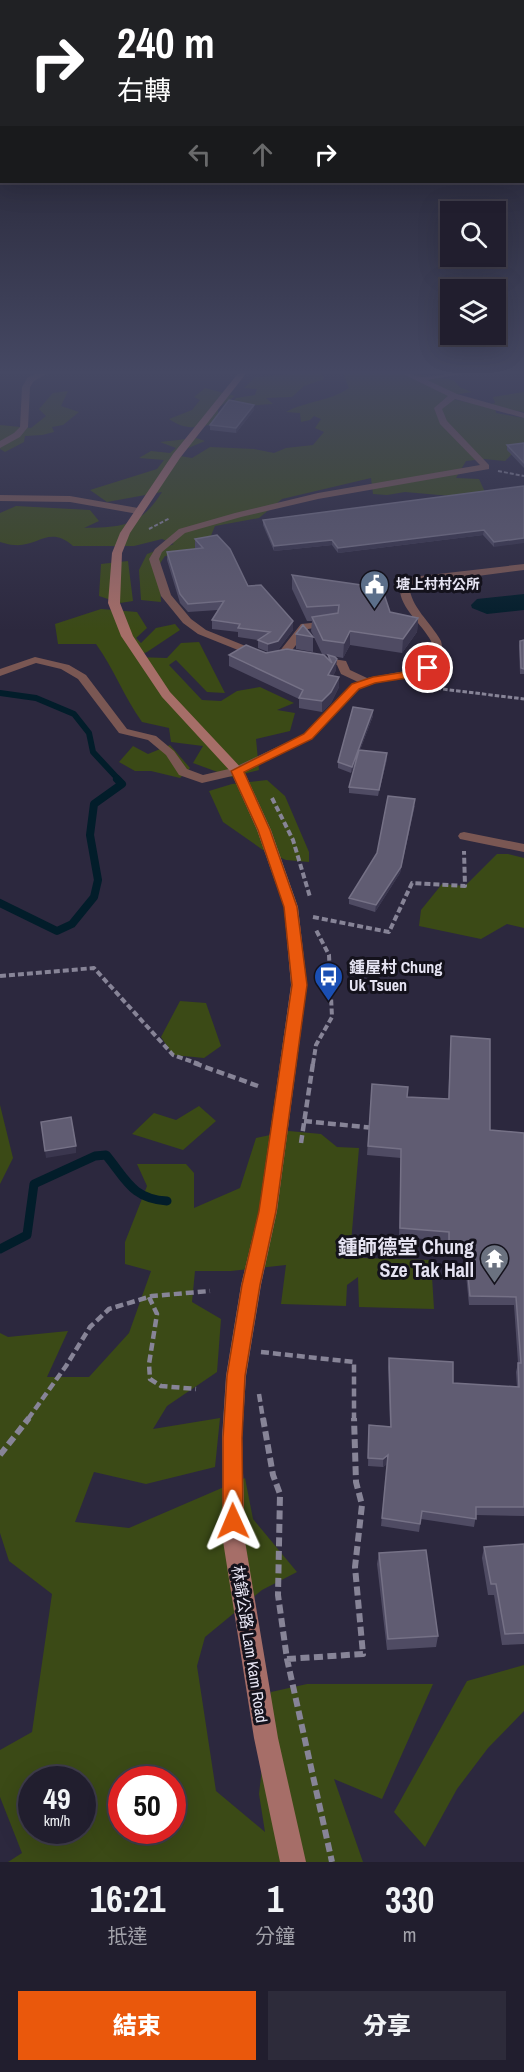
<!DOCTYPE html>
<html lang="zh-TW">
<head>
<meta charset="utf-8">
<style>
  body { margin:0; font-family:"Archivo Narrow","Noto Sans TC",sans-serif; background:#2d2b3a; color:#f1f3f6; height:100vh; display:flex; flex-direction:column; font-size:22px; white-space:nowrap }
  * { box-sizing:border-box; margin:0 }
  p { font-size:20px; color:#a2a2aa }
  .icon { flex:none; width:33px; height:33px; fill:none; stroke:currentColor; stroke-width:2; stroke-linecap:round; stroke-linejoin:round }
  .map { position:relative; height:1862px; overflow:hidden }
  .details { display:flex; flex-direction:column; background:#211e2e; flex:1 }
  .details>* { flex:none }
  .banner { position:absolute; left:0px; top:0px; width:525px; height:183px; box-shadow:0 6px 24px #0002,0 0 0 2px #3e3c4a; background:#202124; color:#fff; overflow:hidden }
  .controls { position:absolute; left:440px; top:201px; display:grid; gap:12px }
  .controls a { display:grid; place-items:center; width:66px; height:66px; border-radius:0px; background:#211e2e; box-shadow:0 6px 24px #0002,0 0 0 2px #3e3c4a; font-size:30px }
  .speed { position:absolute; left:18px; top:1766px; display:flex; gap:12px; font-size:30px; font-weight:700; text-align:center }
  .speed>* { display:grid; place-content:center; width:78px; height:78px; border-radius:50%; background:#211e2e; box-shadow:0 6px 24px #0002,0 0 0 2px #3e3c4a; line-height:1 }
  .speed small { font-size:15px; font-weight:400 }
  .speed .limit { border:9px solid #d22; background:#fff; color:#111 }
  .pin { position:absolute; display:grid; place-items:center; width:51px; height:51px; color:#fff; margin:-26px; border:3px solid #fff; border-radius:50%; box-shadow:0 2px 6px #0007 }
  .me { position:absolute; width:66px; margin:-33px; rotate:359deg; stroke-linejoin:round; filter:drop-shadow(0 0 4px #0008) }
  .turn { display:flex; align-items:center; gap:21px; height:126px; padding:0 18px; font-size:27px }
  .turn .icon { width:78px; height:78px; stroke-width:2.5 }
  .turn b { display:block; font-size:42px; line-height:51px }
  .lanes { display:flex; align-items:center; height:57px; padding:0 18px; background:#0003; justify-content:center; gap:30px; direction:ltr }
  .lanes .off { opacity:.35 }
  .eta { display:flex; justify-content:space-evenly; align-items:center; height:102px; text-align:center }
  .eta b { font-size:36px; font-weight:800; line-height:42px }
  .cta { display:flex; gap:12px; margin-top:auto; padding:12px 18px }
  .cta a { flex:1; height:69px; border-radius:0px; background:#ea580c; color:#fff; font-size:24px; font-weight:800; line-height:69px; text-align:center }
  .cta a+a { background:#2d2b3a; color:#f1f3f6 }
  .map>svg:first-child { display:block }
  .green { fill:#3b4a16; fill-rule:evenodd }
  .water { fill:#021d2a }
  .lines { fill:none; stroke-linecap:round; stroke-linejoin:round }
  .stream-far2 { stroke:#021d2a; stroke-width:6 }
  .stream-far1 { stroke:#021d2a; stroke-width:8 }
  .stream { stroke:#021d2a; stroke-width:9 }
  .path-far4 { stroke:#878497; stroke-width:2; stroke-dasharray:4 2; stroke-linecap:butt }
  .path-far3 { stroke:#878497; stroke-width:3; stroke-dasharray:4.5 2; stroke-linecap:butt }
  .path-far2 { stroke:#878497; stroke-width:4; stroke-dasharray:6 3; stroke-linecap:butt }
  .path-far1 { stroke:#878497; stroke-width:4.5; stroke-dasharray:8 4; stroke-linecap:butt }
  .path { stroke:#878497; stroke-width:6; stroke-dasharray:9 4.5; stroke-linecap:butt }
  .lane { fill:#7a5753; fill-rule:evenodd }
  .street { fill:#7a5753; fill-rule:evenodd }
  .secondary { fill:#a66e68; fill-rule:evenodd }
  .wall { fill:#4f4b63 }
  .shaded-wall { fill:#3a364e }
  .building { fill:#605c72; stroke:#757186; stroke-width:1.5 }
  .route { fill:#ea580c; stroke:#983908; stroke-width:1.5 }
  .labels { text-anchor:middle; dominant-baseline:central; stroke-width:6; stroke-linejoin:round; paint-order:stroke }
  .far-poi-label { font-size:14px; font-weight:bold; fill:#e6e4f3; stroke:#14121c; text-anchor:start }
  .poi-label { font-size:16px; font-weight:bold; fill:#e6e4f3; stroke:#14121c; text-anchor:start }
  .street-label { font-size:16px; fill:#e6e4f3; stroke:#14121c }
  .near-poi-label { font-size:20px; font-weight:bold; fill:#e6e4f3; stroke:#14121c; text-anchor:end }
</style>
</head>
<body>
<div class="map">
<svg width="524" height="1862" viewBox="0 0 524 1862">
  <rect width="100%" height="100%" fill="#2c283e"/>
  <!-- green -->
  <path class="green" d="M306,371h73l6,3h29l39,6 8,8 11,4 -25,4c8,5 39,11 48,7l-2,-6 31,-5v20l-29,-4 1,5 28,5v24l-19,19 -21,-2 -18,2 -10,17 23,1 6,13 -34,4 -46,-4 -18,3 -14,-1 -2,-16 -89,21 -23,19 -44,8 -5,12v12l-45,6 -6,9 2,37 -20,-2 -2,-30 8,-16 27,-10 -12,-5 -28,7h-61c-24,-21 -34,1 -59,-1 -4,0 -9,-2 -14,-3v-29l16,-7 74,4 9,11 -15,7c38,-1 56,-1 78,-36l-55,10 -17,-12 67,-21 7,-9 -25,-2 12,-7 19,2 6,-5 -16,-6 36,-4 9,3 -19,8 -6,7 12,2 18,-11 44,2 20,4 12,-5 27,-3 11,-13 -9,-4 6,-9 -7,-3 -4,4 -9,2 -1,-9 -14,-1c20,-11 45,-11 63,-24l-6,-15h-21l2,6 -20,7 -12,11 -26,1 7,6c-15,0 -28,4 -44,3l7,-9 19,-3 2,-6 -13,-1 11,-11 49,-4z
    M205,388l30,8 -17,12v14c-18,6 -32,9 -49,-3l23,-9 8,-10 -6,-3z
    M68,391l-7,15 18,6 -16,13 -11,2 2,5 -12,3 -17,1 -1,6 -19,10 -5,-3v-24l31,3 15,-12 -7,-7 14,-16z
    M128,561l5,40 -13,2 -21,-7 2,-32z
    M101,609l36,3 10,16 -11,10 5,5 15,-15 19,-4 5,6 -33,22 -12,5 32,1 14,-15 18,-1 26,51 -18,-1 -31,-32 -7,5 33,35 19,1 16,-10 23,-4 34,16 -17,7 18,3 -5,18 -34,8 3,31 -28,7 -38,-14 10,-17 -32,-4 -2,-14 -27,-6c-18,-25 -28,-53 -46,-78h-38l-3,-20z
    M170,745l20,23 -10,10 -29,-7h-16l-16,-9 14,-16 15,8z
    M267,780l18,16 24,56v10l-23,-2 -23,-10 -40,-28 -14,-31 23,-7z
    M497,854h11l16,4v70l-17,-4 -26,15 -62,-13 2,-16 21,-26 23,2z
    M180,1001l26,2 15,43 -17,12 -31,-3 -12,-18z
    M0,1105l13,53 -13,26z
    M199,1106l17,15 -33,29 -51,-16 22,-21 22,7z
    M289,1131l32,3 16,13 22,1 -8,95 12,15 68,2 3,49 -75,-2 -1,-30 -11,8 -1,21 -65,-2 5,-39 -55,6h-36l-3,31 29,17 -4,53 -50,34 -14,23 67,-11 -5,49 -69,17 -52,-12 -19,50 54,6 116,-50 8,41 44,53 -35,18 -57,47 -8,29 19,125 49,41 -6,-38 12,-102 36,-8h126l-51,115 -48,-20 29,83h-355l14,-9 -22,-56v-47l32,-18 20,-138 -43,-33 -9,-28v-200l8,4 60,-6 -21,46h42l40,-44 22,-62 -26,-7v-22l22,-56 -10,-22h49l8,9v35l46,-20 16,-50zM32,1779h50v51h-50zM122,1779h50v51h-50z
    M524,1665v46l-36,37 -31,41 -32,58 -31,-35 73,-131z"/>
  <!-- water -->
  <path class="water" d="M524,594v16l-37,4 -15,-6 -1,-3 6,-6z"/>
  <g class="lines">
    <!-- stream-far2 -->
    <path class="stream-far2" d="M0,693l36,5 38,16 15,19 4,19 26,28"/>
    <!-- stream-far1 -->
    <path class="stream-far1" d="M0,903l57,28 15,-7 22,-27 4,-17 -8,-45 4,-31 28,-20 -5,-5"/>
    <!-- stream -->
    <path class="stream" d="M0,1249l27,-14 7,-51 61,-28 11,-1c20,24 26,44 61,46"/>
    <!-- path-far4 -->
    <path class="path-far4" d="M498,471l26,5
      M149,529l21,-11"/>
    <!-- path-far3 -->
    <path class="path-far3" d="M425,685l1,2 98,12"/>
    <!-- path-far2 -->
    <path class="path-far2" d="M272,798l21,42 17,57
      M313,917l76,15 23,-49 53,3 -1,-35
      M0,976l94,-8 79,87 26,9
      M313,1064l3,-19 16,-28 -3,-62 -14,-27"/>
    <!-- path-far1 -->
    <path class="path-far1" d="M194,1063l64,23
      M304,1121l70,7
      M301,1143l12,-80
      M149,1297l8,17 -8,50 1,15 11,7 35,3
      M261,1352l93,10v57
      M259,1394l4,25
      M28,1419l38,-53 24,-39 19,-18 43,-13 58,-5"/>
    <!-- path -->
    <path class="path" d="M263,1418l10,57 7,19 -2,101 9,64 45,203
      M0,1455l29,-37
      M287,1659l76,-5 -8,-87 7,-62 -6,-23 -2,-64"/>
    <!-- lane -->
    <path class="lane" d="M43,371h9l-18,10 -4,6 -2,40 -8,10 -20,11v-7l14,-8 6,-6 2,-40 6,-10z
      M397,371c10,-1 15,5 24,6 13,1 34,-6 49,-6l-3,2 -40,7 30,14 67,19v5l-69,-19 -13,10 5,12 42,44v4l-171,30 -77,18 -56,16 -23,19 -3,7 12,36 20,24 15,11 62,25 11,-3 22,-28 31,-3v4l-24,4 -21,28 -24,3 -65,-26 -15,-11 -22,-27 -12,-37 6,-10 24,-20 56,-16 83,-20 162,-28 -40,-41 -6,-16 14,-12z
      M524,564v6l-115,15c2,23 21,36 32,56l1,5 -13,26 -53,11 -17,6 -47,49 -71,36 -39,9 -23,-8 -13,-20 -18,-15 -29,-7 -41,-54 -17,-10 -25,-6 -36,13v-7l35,-12 34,8 17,10 41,54 29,7 18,15 13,18 16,6 30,-7 71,-34 47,-49 7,-3 -17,-8 -4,-9 -23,-5v-4l32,5 4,9 17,8 54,-10 11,-22 -1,-5c-10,-19 -37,-37 -30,-60l11,-4z
      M464,832l60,12v8l-64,-13 -2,-3 2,-3z"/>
    <!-- street -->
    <path class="street" d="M0,495l70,1 68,12 5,3 -5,3 -68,-12 -70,-1z"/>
    <!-- secondary -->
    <path class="secondary" d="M240,371h8l-68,87 -50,75 -8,20 -2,50 13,33 37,56 74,79 27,59 27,77 9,78 -30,226 -16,74 -15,91 -4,62 3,103 33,197 28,124h-26l-26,-124 -31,-197 -1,-103 4,-62 15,-91 18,-74 32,-226 -7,-78 -27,-77 -26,-58 -69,-75 -41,-61 -13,-33 4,-50 8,-20 53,-79z"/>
  </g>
  <!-- wall -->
  <path class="wall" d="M254,410l-18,23 -26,-3v-5z
    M524,443v25l-17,-18v-5z
    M524,486l-30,61 -11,-12 -145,18 -6,-8 -58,6 -11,-26v-5z
    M195,539l53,47 45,35v9l-15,20 -6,2 56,7v-4l8,15 -3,6 6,11 -8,16 -9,9 -23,-4v-9l-70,-33v-11l39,-3 -10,-4v-8l-20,-3v-5l-26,-3v-9l6,-10 -30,2 -8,-9 -13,-43v-8l30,-3 -2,-1z
    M292,575l98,37 28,6 -1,14 -15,21 -52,-8 -7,13 -21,-4 -11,-23 1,-10h-5l-15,-32z
    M296,634l17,3v15l-17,-3z
    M524,640v34h-4l-1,-28 1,-5z
    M373,710v6l-13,34 27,3v6l-9,37 -29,-3v-6l7,-26 -5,12 -13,-5v-6z
    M415,805l-15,68 -25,39 -26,-8v-6z
    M451,1036l39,94 34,3v383l-48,-1 -2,12 -53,-8 -2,13 -38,-6 6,-62 -4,3 -15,-1 1,-41 21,1 -2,-59 1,-9 64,25 64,4 -1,-15 2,-9 -4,-58h-45l-5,-51 -16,-1v-12l-49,-4 2,-79 -34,-3 5,-71 35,13 41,2z
    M524,1544v100l-22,1 -8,-50h-6l-6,-37 2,-11z
    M379,1553l59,83 -2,11 -49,3 -10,-86z"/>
  <!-- shaded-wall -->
  <path class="shaded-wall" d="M254,405v5l-18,23v-5z
    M484,530l-1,5 -145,18v-5z
    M524,538v5l-30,4v-5z
    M332,540v5l-58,6v-5z
    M418,618l-1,14 -15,21 1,-14z
    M293,621v9l-15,20 -10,3v-9z
    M350,631v14l-7,13 1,-15z
    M337,659l-1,11 -8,16v-11z
    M339,677v10l-8,16 -9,9v-11z
    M373,710v6l-22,57 1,-6z
    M387,753v6l-9,37 1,-6z
    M415,799l-15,74 -25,39 1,-7z
    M76,1146v7l-30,5 -1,-7z
    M388,1455l-1,9 -4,3v-8z"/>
  <!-- building -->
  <path class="building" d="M229,400l25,5 -18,23 -26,-3z
    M524,443v20l-17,-18z
    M524,486v52l-30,4 -10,-12 -146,18 -6,-8 -58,6 -11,-26z
    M217,535l13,14 18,37 13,-1 32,36 -15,20 -10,3 -10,-4 12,-8 -32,-4 2,-4 -28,-4 12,-19 -36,3 -8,-10 -13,-42 36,-4 -8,-9z
    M292,575l90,13 8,24 28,6 -15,21 -53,-8 -6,12 -21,-3 -11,-23 26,-4 1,-8 -32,2z
    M303,625l10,12 -17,-3z
    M524,640v29l-3,-1 -1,-27z
    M246,645l20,8 21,-4 37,6 8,8 -4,-8 7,2 2,2 -9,16 11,2 -8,15 -9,9 -23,-3 4,-8 -74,-35z
    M353,707l20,3 -21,57 -14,-5z
    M359,750l28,3 -8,37 -30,-3z
    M388,796l27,3 -14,68 -25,38 -27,-7 28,-45z
    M451,1036l39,3v91l34,3v374h-48v12l-54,-8 -2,13 -38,-6 6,-63 -5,4 -15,-1 1,-33 22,2 -2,-69 64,4v21l66,4 -1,-24h3l-5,-66 -46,-1 -5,-51 -16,-1v-12l-49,-4 1,-79 -33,-3 4,-62 36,3 -1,10 42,2z
    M71,1117l5,29 -31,5 -4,-29z
    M524,1544v89l-19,1 -9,-50h-5l-7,-37z
    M426,1550l12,86 -50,3 -9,-86z"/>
  <!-- sky -->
  <linearGradient id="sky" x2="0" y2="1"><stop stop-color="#181622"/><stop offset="0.59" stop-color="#454863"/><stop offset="1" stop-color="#454863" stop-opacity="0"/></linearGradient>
  <rect width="524" height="631" fill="url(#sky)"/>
  <!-- route -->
  <path class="route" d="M428,664l5,4 -8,7 -50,8 -16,6 -47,50 -68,33 26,58 27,77 10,78 -31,226 -16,74 -15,91 -3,62 1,83 -3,6 -7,3 -7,-3 -3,-6v-83l4,-62 15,-91 17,-74 33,-226 -8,-78 -26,-77 -27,-59 73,-37 48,-50 21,-7 45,-7z"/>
  <!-- icons -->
  <defs>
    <symbol id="civic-pin" viewBox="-11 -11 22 30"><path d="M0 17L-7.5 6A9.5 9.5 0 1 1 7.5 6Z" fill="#5c6f8a" stroke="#14121c"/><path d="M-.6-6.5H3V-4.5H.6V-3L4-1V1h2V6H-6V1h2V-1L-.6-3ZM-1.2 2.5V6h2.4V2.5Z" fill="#fff"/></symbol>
    <symbol id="bus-pin" viewBox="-11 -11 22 30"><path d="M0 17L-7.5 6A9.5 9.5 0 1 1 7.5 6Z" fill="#1a4fb4" stroke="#14121c"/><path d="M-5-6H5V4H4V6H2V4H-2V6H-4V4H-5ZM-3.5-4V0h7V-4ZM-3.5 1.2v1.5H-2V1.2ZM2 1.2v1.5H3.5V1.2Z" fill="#fff"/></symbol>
    <symbol id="temple-pin" viewBox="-11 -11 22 30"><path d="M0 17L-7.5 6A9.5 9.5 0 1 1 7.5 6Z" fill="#6b7280" stroke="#14121c"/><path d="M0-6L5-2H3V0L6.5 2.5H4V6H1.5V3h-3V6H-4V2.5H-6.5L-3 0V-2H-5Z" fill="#fff"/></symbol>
  </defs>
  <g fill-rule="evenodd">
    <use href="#civic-pin" x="358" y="568" width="33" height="45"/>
    <use href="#bus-pin" x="312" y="960" width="33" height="45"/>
    <use href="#temple-pin" x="478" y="1242" width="33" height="45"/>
  </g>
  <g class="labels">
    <!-- far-poi labels -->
    <g class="far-poi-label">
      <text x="396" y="584">塘上村村公所</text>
    </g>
    <!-- poi labels -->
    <g class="poi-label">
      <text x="349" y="967">鍾屋村 Chung<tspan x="349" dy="18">Uk Tsuen</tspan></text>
    </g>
    <!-- street labels -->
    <g class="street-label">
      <text transform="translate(250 1644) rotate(81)">林錦公路 Lam Kam Road</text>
    </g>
    <!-- near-poi labels -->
    <g class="near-poi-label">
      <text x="474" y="1246">鍾師德堂 Chung<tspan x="474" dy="23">Sze Tak Hall</tspan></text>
    </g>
  </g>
</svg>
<div class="controls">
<a><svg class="icon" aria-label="search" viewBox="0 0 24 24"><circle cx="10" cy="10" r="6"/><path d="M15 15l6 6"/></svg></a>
<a><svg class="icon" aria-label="layers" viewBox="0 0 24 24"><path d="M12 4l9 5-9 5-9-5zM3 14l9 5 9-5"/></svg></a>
</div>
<div class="speed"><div>49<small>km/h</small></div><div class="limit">50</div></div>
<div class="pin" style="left:428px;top:668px;background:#d93025"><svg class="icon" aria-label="arrive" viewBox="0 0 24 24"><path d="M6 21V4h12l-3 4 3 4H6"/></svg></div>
<svg class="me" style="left:233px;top:1521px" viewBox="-20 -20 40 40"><path d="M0-17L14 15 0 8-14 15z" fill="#ea580c" stroke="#fff" stroke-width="4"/></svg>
<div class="banner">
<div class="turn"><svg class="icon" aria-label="right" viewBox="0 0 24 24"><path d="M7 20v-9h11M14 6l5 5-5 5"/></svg><div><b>240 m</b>右轉</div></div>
<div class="lanes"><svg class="icon off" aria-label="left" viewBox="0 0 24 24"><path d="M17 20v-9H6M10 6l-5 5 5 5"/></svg><svg class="icon off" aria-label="ahead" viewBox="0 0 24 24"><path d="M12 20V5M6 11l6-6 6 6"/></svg><svg class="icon" aria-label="right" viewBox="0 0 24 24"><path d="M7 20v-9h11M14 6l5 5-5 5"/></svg></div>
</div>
</div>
<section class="details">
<div class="eta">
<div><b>16:21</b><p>抵達</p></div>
<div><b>1</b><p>分鐘</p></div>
<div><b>330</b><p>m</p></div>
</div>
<div class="cta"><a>結束</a><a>分享</a></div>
</section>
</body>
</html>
